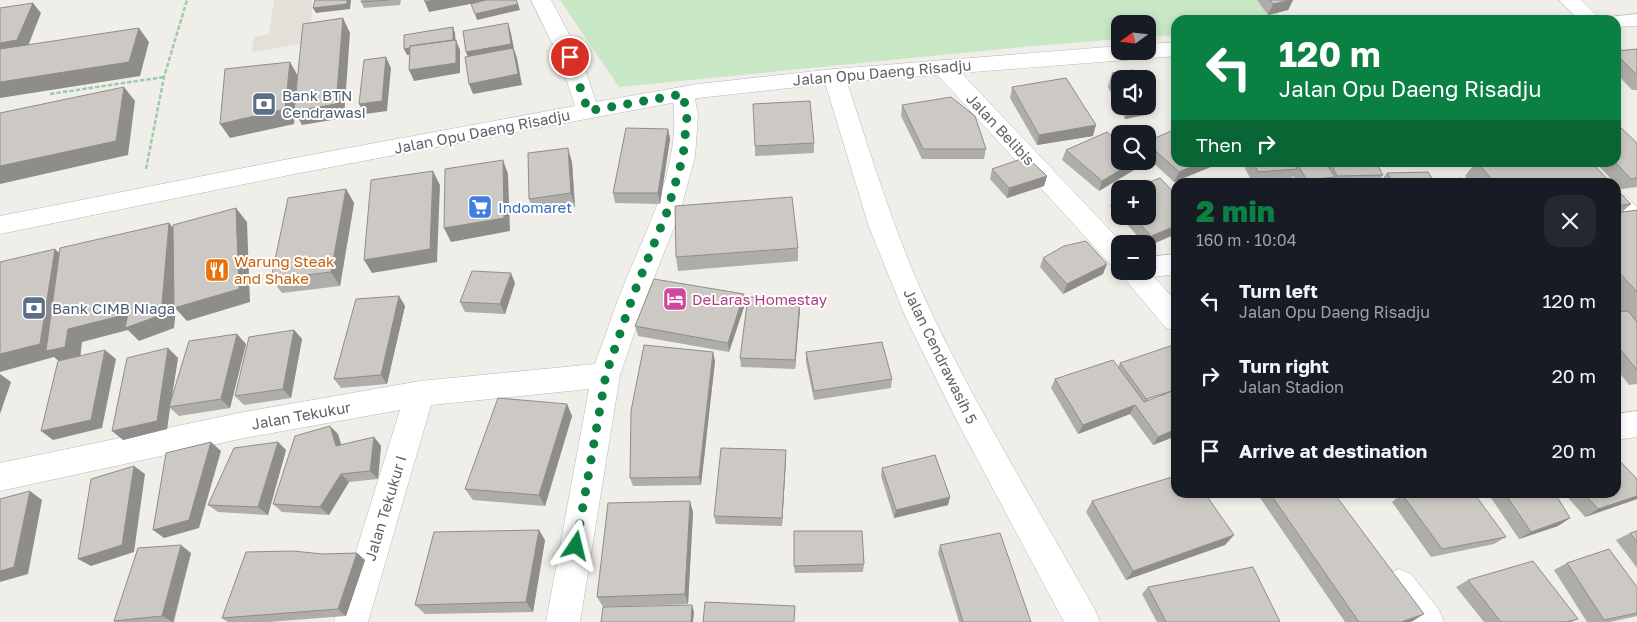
<!DOCTYPE html>
<html lang="en">
<head>
<meta charset="utf-8">
<style>
  body { margin:0; font-family:"Golos Text",sans-serif; background:#242831; color:#f1f3f6; height:100vh; display:flex; flex-direction:column; font-size:19px; white-space:nowrap }
  * { box-sizing:border-box; margin:0 }
  p { font-size:16px; color:#9ea1a6 }
  .icon { flex:none; width:28px; height:28px; fill:none; stroke:currentColor; stroke-width:2; stroke-linecap:round; stroke-linejoin:round }
  .map { position:relative; flex:1; overflow:hidden }
  .sheet { position:absolute; left:1171px; top:178px; width:450px; height:320px; display:flex; flex-direction:column; background:#171b24; border-radius:15px; box-shadow:0 2px 8px #0003 }
  .sheet>* { flex:none }
  .banner { position:absolute; left:1171px; top:15px; width:450px; height:152px; border-radius:15px; box-shadow:0 2px 8px #0003; background:#0b8043; color:#fff; overflow:hidden }
  .needle { width:32px; rotate:255deg }
  .controls { position:absolute; left:1111px; top:15px; display:grid; gap:10px }
  .controls a { display:grid; place-items:center; width:45px; height:45px; border-radius:10px; background:#171b24; box-shadow:0 2px 8px #0003; font-size:25px }
  .pin { position:absolute; display:grid; place-items:center; width:42px; height:42px; color:#fff; margin:-21px; border:2px solid #fff; border-radius:50%; box-shadow:0 1px 5px #0007 }
  .me { position:absolute; width:55px; margin:-28px; rotate:10deg; stroke-linejoin:round; filter:drop-shadow(0 0 4px #0008) }
  .turn { display:flex; align-items:center; gap:18px; height:105px; padding:0 25px; font-size:22px }
  .turn .icon { width:65px; height:65px; stroke-width:2.5 }
  .turn b { display:block; font-size:35px; line-height:42px }
  .then { display:flex; align-items:center; height:48px; padding:0 25px; background:#0003; gap:10px; font-size:19px }
  .round { display:grid; place-items:center; flex:none; width:52px; height:52px; border-radius:15px; background:#242831 }
  .headline { display:flex; align-items:center; justify-content:space-between; height:85px; padding:0 25px }
  h1 { font-size:30px; font-weight:800; line-height:38px; color:#0b8043 }
  ul { padding:0; list-style:none }
  li { display:flex; align-items:center; gap:15px; height:75px; padding:0 25px }
  li div { flex:1 }
  li b { display:block; font-size:19px }
  li em { font-style:normal }
  .map>svg:first-child { display:block }
  .education { fill:#e3dfd9 }
  .green { fill:#c8e7c5 }
  .lines { fill:none; stroke-linecap:round; stroke-linejoin:round }
  .street-casing { stroke:#b5b8bb; stroke-width:1 }
  .secondary-casing { stroke:#b4b7bb; stroke-width:1 }
  .path { stroke:#9fcaa8; stroke-width:2.5; stroke-dasharray:4.5 2; stroke-linecap:butt }
  .street { fill:#fff; fill-rule:evenodd }
  .secondary { fill:#fff; fill-rule:evenodd }
  .wall { fill:#afada9 }
  .shaded-wall { fill:#8f8d89 }
  .building { fill:#ccc9c4; stroke:#8f8d89 }
  .route { stroke:#0b8043; stroke-width:9; stroke-dasharray:0 16.2 }
  .labels { text-anchor:middle; dominant-baseline:central; stroke-width:4; stroke-linejoin:round; paint-order:stroke }
  .street-label { font-size:15px; fill:#5f6367; stroke:#fff }
  .service-label { font-size:15px; fill:#4e5e75; stroke:#fff; text-anchor:start }
  .shop-label { font-size:15px; fill:#366cbe; stroke:#fff; text-anchor:start }
  .food-label { font-size:15px; fill:#c56008; stroke:#fff; text-anchor:start }
  .hotel-label { font-size:15px; fill:#b23c85; stroke:#fff; text-anchor:start }
</style>
</head>
<body>
<div class="map">
<svg width="1637" height="622" viewBox="0 0 1637 622">
  <rect width="100%" height="100%" fill="#f0eee8"/>
  <!-- education -->
  <path class="education" d="M274,0h38l-1,42 -59,10 2,-15 15,-3z"/>
  <!-- green -->
  <path class="green" d="M560,0h707l16,20h-107v15l-28,2v-13h-28v15l-87,7 -414,41z"/>
  <g class="lines">
    <defs>
      <path id="street" d="M1559,0h22l20,20h-22z
        M943,60l8,2 172,182h-3v24l-9,-3 -176,-193 -3,-5 3,-5z
        M834,69l8,2 3,5c27,82 51,164 89,242 48,100 107,195 161,292l5,12h-36l-106,-199 -52,-105 -37,-91 -46,-151 3,-5z
        M683,87l8,2 3,5 4,21 -3,42 -15,55 -32,81 -28,82 -40,247h-34l43,-233 -158,16 -63,217h-34l66,-212 -156,28 -244,53v-28l244,-51 176,-31 175,-17c9,-24 17,-49 26,-72 25,-63 63,-129 51,-198l3,-5z
        M1616,193l9,3 12,11v24l-9,-2 -12,-12z
        M1176,254v20l-22,3 22,24v30l-10,-3 -42,-50 -4,-7h28v-14z
        M1637,411v26l-21,3v-26z
        M1399,569l12,5 28,36 5,12h-39l-18,-24 -5,-12 5,-12z"/>
      <path id="secondary" d="M531,0h20l30,57 15,45 102,-18 136,-15 286,-23v5h28v-7l28,-2v14l-342,27 -136,15 -404,76 -294,60v-18l294,-58 281,-52 -16,-49z
        M1637,14v12l-21,1v-7h-10l3,-3z"/>
    </defs>
    <!-- street casing -->
    <use href="#street" class="street-casing"/>
    <!-- secondary casing -->
    <use href="#secondary" class="secondary-casing"/>
    <!-- path -->
    <path class="path" d="M50,94l114,-17
      M146,169l18,-92 23,-77"/>
    <!-- street -->
    <use href="#street" class="street"/>
    <!-- secondary -->
    <use href="#secondary" class="secondary"/>
  </g>
  <!-- wall -->
  <path class="wall" d="M362,0h39l-1,5 -36,3 -3,-6z
    M1257,0h36l-5,10 -20,5z
    M1637,49v41h-5l-16,-17v-22z
    M1112,73l8,6v27h28l-3,9 -20,4 -17,-32z
    M1012,87l81,49 -56,9 -27,-47z
    M902,105l84,44 -2,10h-62l-21,-43z
    M668,129l2,10 -10,65 -45,-1 -2,-10z
    M1148,141l28,21h38l-1,4 -39,16 -26,-24z
    M814,143v10l-59,3v-10z
    M1637,143v44l-16,2 -5,-4v-3h-2l-19,-20h21z
    M1066,150l68,20 -35,21 -37,-31z
    M572,162l3,45 -41,6 -5,-14z
    M1242,162h134l7,13 -5,7h-82l-3,-6 -2,3 -39,3z
    M1476,162h115l19,20h-139l-6,-6z
    M992,169l55,7 -3,10 -37,12 -17,-19z
    M1387,173l47,9h-48l-3,-4z
    M346,189l8,14 -14,83 -58,7 -11,-14z
    M1616,189l15,15 -9,8 15,-2v174l-8,1 -13,-17v-56h5l-5,-6z
    M1120,193v23h28l28,-21v39l-28,12v-2h-3l-35,-38 4,-10z
    M798,248v13l-120,10 -2,-14z
    M1043,258l60,16 -40,20 -23,-27z
    M515,283l-10,31 -40,-2 -5,-10z
    M399,296l6,10 -18,78 -46,4 -7,-9z
    M800,299v10l-5,60 -54,-2 -1,-9z
    M745,304l-16,48 -91,-16 -3,-10z
    M294,330l8,9 -11,59 -47,7 -9,-9z
    M246,344l-16,64 -51,8 -9,-8 -3,21 -44,11 45,-92 10,10 -6,39z
    M806,352l86,27 -1,9 -77,12 -8,-38z
    M715,361l-14,124 -68,1 -3,-8z
    M1120,363l56,73 -23,9 -23,-31 -52,20 -27,-46 4,-9 63,-12z
    M567,404l5,12 -27,90 -72,-6 -8,-11z
    M338,434l3,11 33,-8 7,9 -3,33 -29,3 -20,33 -47,-3 -9,-8z
    M278,442l8,8 -18,65 -50,-3 -10,-7z
    M786,450v8l-4,68 -66,-2 -2,-8z
    M882,468l68,29 -2,8 -54,13 -13,-42z
    M1256,492h77l80,129 -3,1h-65z
    M1487,492h67l16,26 -12,8 -39,13z
    M1563,492h53l21,7 -52,18z
    M1402,494l104,43 -12,7 -63,13 -39,-55z
    M1092,501l133,44 -99,35 -40,-68z
    M693,512l-5,92 -85,3 -6,-10z
    M1637,531v37l-21,-28 14,-7z
    M545,540l-12,72 -108,2 -10,-9z
    M940,545l91,77h-72l-21,-69z
    M191,553l-17,69h-58l-2,-1z
    M357,553l8,7 -19,56 -78,6h-40l-6,-4 101,-64z
    M1567,563l70,24v29l-27,6h-23l-33,-52z
    M864,564l-1,8 -68,1 -1,-7z
    M1468,580l110,39 -7,3h-87l-28,-35z
    M1148,587l132,35h-123l-15,-28z"/>
  <!-- shaded-wall -->
  <path class="shaded-wall" d="M347,0h4l-1,9 -34,4 -3,-5z
    M435,0h56l-62,12 -4,-10z
    M1290,0h3l-5,10 -20,5 5,-11z
    M33,3l8,10 -15,38 -26,4v-12z
    M518,4l2,6 -43,10 -2,-6z
    M343,18l7,15 -6,85 -42,7 -7,-12 -1,11 -64,14 -10,-14 70,-62 8,14z
    M508,23l3,10 3,16 3,9 5,27 -49,9 -4,-10 1,-21 -4,-11z
    M453,27l2,6 1,14 -49,8 -3,-6z
    M139,28l10,14 -9,34 -140,22v-16z
    M456,40l4,10v23l-46,8 -5,-11z
    M386,57l5,11 -4,43 -22,3 -6,-10z
    M124,87l11,14 -7,54 -128,29v-18z
    M1148,101h2l-5,14 -20,4 5,-13h18z
    M1096,125l-3,11 -56,9 2,-10z
    M668,129l2,10 -10,65 -2,-11z
    M568,148l4,14 3,45 -4,-14z
    M503,160l5,14 2,57 -59,11 -7,-14z
    M1135,161h2l-3,9 -35,21 3,-10z
    M1202,162h12l-1,4 -39,16 5,-10z
    M433,171l7,14 -3,77 -65,11 -8,-13z
    M1047,176l-3,10 -37,12 2,-10z
    M346,189l8,14 -14,83 -9,-14z
    M236,208l11,14 3,80 -63,19 -11,-12 -2,19 -35,13 -11,-11 -46,12 -2,18 -18,4 -8,-7 -54,15v-18l55,-105 14,13 -1,67 101,-106 12,14z
    M1176,226v8l-28,12 3,-10z
    M1107,264l-4,10 -40,20 4,-10z
    M511,273l4,10 -10,31 -5,-10z
    M744,294l1,10 -16,48 -1,-9z
    M399,296l6,10 -18,78 -6,-9z
    M800,299v10l-5,60v-9z
    M294,330l8,9 -11,59 -8,-9z
    M237,334l9,10 -16,64 -9,-9z
    M168,348l10,10 -8,49h-1l1,1 -3,21 -44,11 -11,-9z
    M105,350l11,9 -14,69 -49,12 -12,-9z
    M713,352l2,9 -14,124 -2,-8z
    M0,374l11,8 -11,32z
    M567,404l5,12 -27,90 -6,-11z
    M1135,405l-5,9 -52,20 5,-9z
    M330,426l8,8 6,20 -8,-8z
    M1176,429v7l-23,9 5,-8z
    M374,437l7,9 -3,33 -8,-8z
    M211,442l10,9 -22,77 -35,10 -11,-8z
    M278,442l8,8 -18,65 -10,-8z
    M786,450v8l-4,68v-8z
    M134,466l11,8 -11,78 -43,14 -13,-7z
    M341,474l8,8 -20,33 -9,-8z
    M30,491l12,9 -14,74 -28,8v-11z
    M1637,496v3l-52,18 13,-8z
    M950,497l-2,8 -54,13 2,-8z
    M690,501l3,11 -5,92 -3,-10z
    M1570,518l-12,8 -39,13 12,-7z
    M539,530l6,10 -12,72 -7,-10z
    M1234,535l-9,10 -99,35 7,-9z
    M181,545l10,8 -18,69 -11,-6z
    M357,553l8,7 -19,56 -8,-7z
    M692,605l2,7 -1,10h-2z
    M1424,614l-11,7 -3,1h-9z"/>
  <!-- building -->
  <path class="building" d="M315,0h32v4l-34,4z
    M362,0h26l-27,2z
    M424,0h11l-10,2z
    M486,0h30l2,4 -43,10 -4,-10z
    M1270,0h20l-17,4z
    M33,3l-16,37 -17,3v-35z
    M343,18l-7,86 -42,7 9,-87z
    M508,23l3,21 -45,8 -3,-21z
    M453,27v13l-43,6v2l-6,1v-14z
    M139,28l-10,34 -129,20v-33z
    M456,40v23l-47,7 1,-24z
    M513,48l5,26 -49,10 -4,-27z
    M1637,49v26l-21,-21v-3z
    M386,57l-4,44 -23,3 5,-44z
    M290,62l-5,47 -65,15 5,-55z
    M1133,70l5,9h-18v7l-8,-13z
    M1066,78l30,47 -57,10 -27,-48z
    M124,87l-8,54 -116,25v-53z
    M1148,96l2,5h-2z
    M951,97l24,19 11,33h-63l-21,-44z
    M810,101l4,42 -59,3 -2,-42z
    M1616,123l21,20v35l-6,1 -16,-17h1z
    M626,128l42,1 -10,64h-45z
    M1176,129v33h26l-23,10 -31,-28v-3z
    M1107,132l13,11v18h15l-33,20 -36,-31z
    M568,148l3,45 -42,6 -1,-46z
    M1027,157l20,19 -38,12 -17,-19z
    M503,160l1,58 -60,10 1,-59z
    M1253,162h40l4,7 -39,3z
    M1296,162h29l10,15 -28,3z
    M1330,162h46l7,13 -46,1z
    M1477,162h114l19,20h-116z
    M433,171l-3,78 -66,11 7,-80z
    M1428,172l6,10h-41l-6,-9z
    M1160,178l16,17v31l-25,10 -18,-20h15v-27h-16z
    M1461,178l4,4h-22z
    M346,189l-15,83 -60,7 17,-81z
    M1616,189l15,15 -15,2z
    M1120,193v9l-6,-6z
    M792,197l6,51 -122,9 -1,-51z
    M236,208l3,81 -65,19 -1,-83z
    M1637,210v82l-21,-23v-56z
    M169,223l-8,92 -36,13 3,-14 -60,15 -3,18 -19,4 14,-103z
    M1086,241l21,23 -40,20 -24,-26 21,-12z
    M55,249l-15,95 -40,10v-92z
    M472,271l39,2 -11,31 -40,-2z
    M654,279l90,15 -16,49 -93,-17z
    M399,296l-18,79 -47,4 22,-80z
    M748,297l52,2 -5,61 -55,-2z
    M1628,311l9,11v48l-21,-26v-32z
    M294,330l-11,59 -48,7 14,-59z
    M237,334l-16,65 -52,8 20,-66z
    M882,342l10,37 -78,12 -8,-39z
    M1176,344v85l-18,8 -23,-32 -52,20 -28,-46 58,-19 31,42 31,-12 -29,9 -26,-36z
    M644,345l69,7 -14,125 -69,1 1,-67z
    M168,348l-11,73 -45,10 15,-73z
    M105,350l-14,70 -50,11 17,-70z
    M1616,377l5,5 -5,1z
    M498,398l69,6 -28,91 -74,-6z
    M330,426l6,20 38,-9 -4,34 -29,3 -21,33 -47,-3 22,-68z
    M211,442l-22,78 -36,10 13,-77z
    M278,442l-20,65 -50,-2 26,-57z
    M721,448l65,2 -4,68 -68,-2z
    M935,455l15,42 -54,13 -14,-42z
    M1616,457l21,22v17l-39,13 -15,-17h33z
    M134,466l-12,79 -44,14 13,-80z
    M1176,476v16h28l30,43 -101,36 -41,-70z
    M30,491l-16,76 -14,4v-72z
    M1269,492h64l91,122 -23,8h-42z
    M1406,492h67l33,45 -64,12 -40,-55z
    M1504,492h50l16,26 -39,14z
    M690,501l-5,93 -88,3 11,-94z
    M539,530l-13,72 -111,3 19,-73z
    M794,531h68l2,33 -70,2z
    M1637,531v11l-7,-9z
    M1000,533l31,89h-68l-23,-77z
    M181,545l-19,71 -48,5 24,-73z
    M1609,549l28,38v26l-33,7 -37,-57z
    M293,551l30,3 34,-1 -19,56 -116,9 24,-66z
    M1533,561l45,58 -12,3h-65l-33,-42z
    M1253,567l27,55h-114l-18,-35z
    M705,602l90,4 -1,16h-91z
    M692,605l-1,17h-90l2,-15z"/>
  <g class="lines">
    <!-- route -->
    <path class="route" d="M570,57l18,54 95,-17 4,22 -4,41 -16,55 -33,81 -28,81 -30,172"/>
  </g>
  <!-- icons -->
  <defs>
    <symbol id="bank-square" viewBox="-11 -11 22 22"><rect x="-9" y="-9" width="18" height="18" rx="4" fill="#5c6f8a" stroke="#fff"/><path d="M-6-4H6V4H-6ZM0-2.3a2.3 2.3 0 1 0 0 4.6a2.3 2.3 0 1 0 0-4.6Z" fill="#fff"/></symbol>
    <symbol id="supermarket-square" viewBox="-11 -11 22 22"><rect x="-9" y="-9" width="18" height="18" rx="4" fill="#3f7fe0" stroke="#fff"/><path d="M-6-5.5h2.5l.6 2H6L4.5 2H-2.5L-4.4-4H-6ZM-1.5 3.2a1.3 1.3 0 1 0 .1 0ZM3 3.2a1.3 1.3 0 1 0 .1 0Z" fill="#fff"/></symbol>
    <symbol id="restaurant-square" viewBox="-11 -11 22 22"><rect x="-9" y="-9" width="18" height="18" rx="4" fill="#e8710a" stroke="#fff"/><path d="M-5-6h1v4h1v-4h1v4h1v-4h1v5L-1.5 .5V6h-2V.5L-5-1ZM5-6V6H3V1.5H1.5Q1.5-4 5-6Z" fill="#fff"/></symbol>
    <symbol id="hotel-square" viewBox="-11 -11 22 22"><rect x="-9" y="-9" width="18" height="18" rx="4" fill="#d1479c" stroke="#fff"/><path d="M-6-4.5h1.5V1H6V5H4.5V3h-9V5H-6ZM-4 0a1.8 1.8 0 1 1 3.6 0ZM.5 0V-2.5h3Q6-2.5 6 0Z" fill="#fff"/></symbol>
  </defs>
  <g fill-rule="evenodd">
    <use href="#bank-square" x="250" y="90" width="28" height="28"/>
    <use href="#supermarket-square" x="466" y="193" width="28" height="28"/>
    <use href="#restaurant-square" x="203" y="256" width="28" height="28"/>
    <use href="#hotel-square" x="661" y="285" width="28" height="28"/>
    <use href="#bank-square" x="20" y="294" width="28" height="28"/>
  </g>
  <g class="labels">
    <!-- street labels -->
    <g class="street-label">
      <text transform="translate(882 72) rotate(-5)">Jalan Opu Daeng Risadju</text>
      <text transform="translate(1001 129) rotate(47)">Jalan Belibis</text>
      <text transform="translate(482 131) rotate(-11)">Jalan Opu Daeng Risadju</text>
      <text transform="translate(941 356) rotate(64)">Jalan Cendrawasih 5</text>
      <text transform="translate(301 415) rotate(-10)">Jalan Tekukur</text>
      <text transform="translate(385 508) rotate(-73)">Jalan Tekukur I</text>
    </g>
    <!-- service labels -->
    <g class="service-label">
      <text x="282" y="95">Bank BTN<tspan x="282" dy="17">Cendrawasi</tspan></text>
      <text x="52" y="308">Bank CIMB Niaga</text>
    </g>
    <!-- shop labels -->
    <g class="shop-label">
      <text x="498" y="207">Indomaret</text>
    </g>
    <!-- food labels -->
    <g class="food-label">
      <text x="234" y="261">Warung Steak<tspan x="234" dy="17">and Shake</tspan></text>
    </g>
    <!-- hotel labels -->
    <g class="hotel-label">
      <text x="692" y="299">DeLaras Homestay</text>
    </g>
  </g>
</svg>
<div class="controls">
<a><svg class="needle" viewBox="-14 -14 28 28"><path d="M0-13l5 13h-10z" fill="#e53935"/><path d="M0 13l5-13h-10z" fill="#9ea1a6"/></svg></a>
<a><svg class="icon" aria-label="sound" viewBox="0 0 24 24"><path d="M4 9h4l5-4v14l-5-4H4zM17 9q2 3 0 6"/></svg></a>
<a><svg class="icon" aria-label="search" viewBox="0 0 24 24"><circle cx="10" cy="10" r="6"/><path d="M15 15l6 6"/></svg></a>
<a>+</a>
<a>−</a>
</div>
<div class="pin" style="left:570px;top:57px;background:#d93025"><svg class="icon" aria-label="arrive" viewBox="0 0 24 24"><path d="M6 21V4h12l-3 4 3 4H6"/></svg></div>
<svg class="me" style="left:576px;top:546px" viewBox="-20 -20 40 40"><path d="M0-17L14 15 0 8-14 15z" fill="#0b8043" stroke="#fff" stroke-width="4"/></svg>
<div class="banner">
<div class="turn"><svg class="icon" aria-label="left" viewBox="0 0 24 24"><path d="M17 20v-9H6M10 6l-5 5 5 5"/></svg><div><b>120 m</b>Jalan Opu Daeng Risadju</div></div>
<div class="then">Then<svg class="icon" aria-label="right" viewBox="0 0 24 24"><path d="M7 20v-9h11M14 6l5 5-5 5"/></svg></div>
</div>
<section class="sheet">
<div class="headline"><div><h1>2 min</h1><p>160 m · 10:04</p></div><a class="round"><svg class="icon" aria-label="close" viewBox="0 0 24 24"><path d="M6 6l12 12M18 6L6 18"/></svg></a></div>
<ul>
<li><svg class="icon" aria-label="left" viewBox="0 0 24 24"><path d="M17 20v-9H6M10 6l-5 5 5 5"/></svg><div><b>Turn left</b><p>Jalan Opu Daeng Risadju</p></div><em>120 m</em></li>
<li><svg class="icon" aria-label="right" viewBox="0 0 24 24"><path d="M7 20v-9h11M14 6l5 5-5 5"/></svg><div><b>Turn right</b><p>Jalan Stadion</p></div><em>20 m</em></li>
<li><svg class="icon" aria-label="arrive" viewBox="0 0 24 24"><path d="M6 21V4h12l-3 4 3 4H6"/></svg><div><b>Arrive at destination</b></div><em>20 m</em></li>
</ul>
</section>
</div>
</body>
</html>
